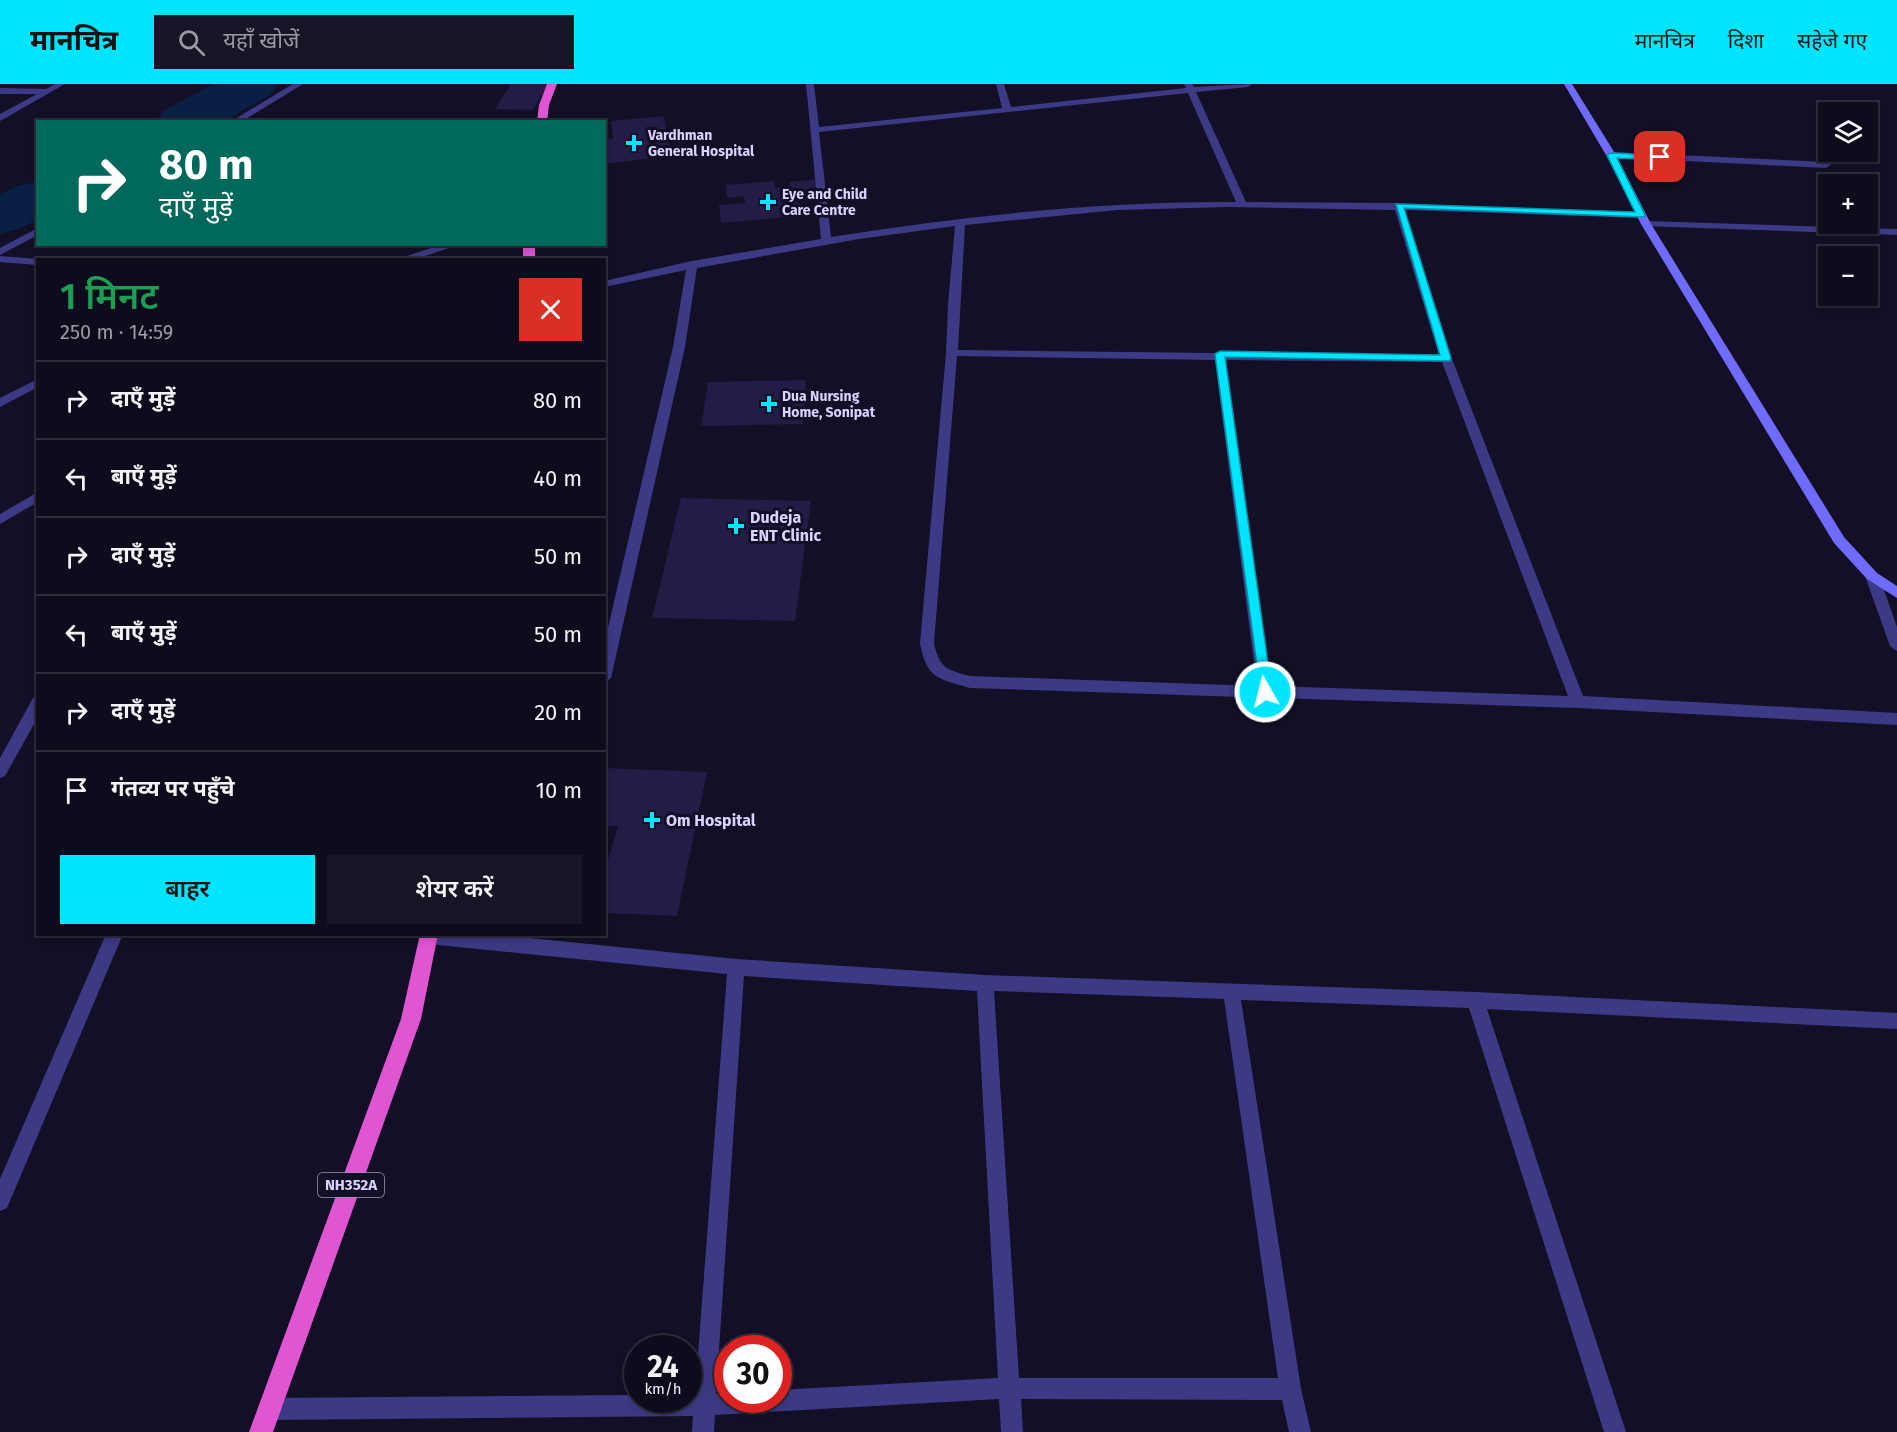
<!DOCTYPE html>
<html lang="hi">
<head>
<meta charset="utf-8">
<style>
  body { margin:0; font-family:"Fira Sans","Noto Sans Devanagari",sans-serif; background:#171425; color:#f1f3f6; height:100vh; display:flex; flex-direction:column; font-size:22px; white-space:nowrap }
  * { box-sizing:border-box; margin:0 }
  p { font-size:20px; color:#9b9ba3 }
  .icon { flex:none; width:33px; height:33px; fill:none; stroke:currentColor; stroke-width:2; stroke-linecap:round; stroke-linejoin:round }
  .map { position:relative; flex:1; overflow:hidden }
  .panel { position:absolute; left:36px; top:174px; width:570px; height:678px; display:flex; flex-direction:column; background:#0e0b1c; border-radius:0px; box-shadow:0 3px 9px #0003,0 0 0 2px #2e2b3b }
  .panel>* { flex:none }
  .banner { position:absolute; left:36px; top:36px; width:570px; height:126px; border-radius:0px; box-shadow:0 3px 9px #0003,0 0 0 2px #2e2b3b; background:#00695c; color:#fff; overflow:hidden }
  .controls { position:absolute; left:1818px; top:18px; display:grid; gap:12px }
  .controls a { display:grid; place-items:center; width:60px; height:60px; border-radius:0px; background:#0e0b1c; box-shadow:0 3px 9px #0003,0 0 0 2px #2e2b3b; font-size:30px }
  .speed { position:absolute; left:624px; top:1251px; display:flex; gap:12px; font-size:30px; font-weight:700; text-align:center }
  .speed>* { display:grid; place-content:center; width:78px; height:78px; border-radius:50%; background:#0e0b1c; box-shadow:0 3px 9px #0003,0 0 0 2px #2e2b3b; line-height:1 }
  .speed small { font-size:15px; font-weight:400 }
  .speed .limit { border:9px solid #d22; background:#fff; color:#111 }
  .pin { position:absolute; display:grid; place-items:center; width:51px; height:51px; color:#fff; margin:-26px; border-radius:12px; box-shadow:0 3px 9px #0006 }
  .me { position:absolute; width:66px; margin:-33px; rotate:352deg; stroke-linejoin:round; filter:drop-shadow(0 0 4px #0008) }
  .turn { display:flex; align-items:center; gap:21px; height:126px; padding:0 24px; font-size:27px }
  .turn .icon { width:78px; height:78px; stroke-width:2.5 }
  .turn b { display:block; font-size:42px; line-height:51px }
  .round { display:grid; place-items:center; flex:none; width:63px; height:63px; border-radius:0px; background:#171425 }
  .summary { display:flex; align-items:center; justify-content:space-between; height:102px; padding:0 24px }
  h1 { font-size:36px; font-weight:600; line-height:45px; color:#1e9e55 }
  .action { display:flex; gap:12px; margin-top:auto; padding:12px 24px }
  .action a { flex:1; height:69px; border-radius:0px; background:#00e5ff; color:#111; font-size:24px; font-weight:600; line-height:69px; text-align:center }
  .action a+a { background:#171425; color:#f1f3f6 }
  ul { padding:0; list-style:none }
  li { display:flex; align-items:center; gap:18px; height:78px; padding:0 24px; border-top:2px solid #2e2b3b }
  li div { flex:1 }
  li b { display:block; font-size:22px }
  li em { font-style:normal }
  header { display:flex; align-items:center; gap:36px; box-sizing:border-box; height:84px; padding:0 30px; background:#00e5ff; color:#111 }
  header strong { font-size:28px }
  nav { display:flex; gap:33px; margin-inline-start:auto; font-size:21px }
  .search { width:420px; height:54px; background:#171425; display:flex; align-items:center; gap:15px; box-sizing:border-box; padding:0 21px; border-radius:0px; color:#9b9ba3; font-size:22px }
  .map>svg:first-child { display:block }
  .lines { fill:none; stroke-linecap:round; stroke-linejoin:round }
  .river { fill:#0a1f44; fill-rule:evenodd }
  .building { fill:#241b47 }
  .service { fill:#3d3a85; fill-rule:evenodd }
  .minor { fill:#3d3a85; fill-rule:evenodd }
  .secondary { fill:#6f6bff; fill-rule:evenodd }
  .trunk { fill:#e055d1; fill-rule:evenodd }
  .route { fill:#00e5ff; stroke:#0095a6; stroke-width:1.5 }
  .poi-dot { fill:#00e5ff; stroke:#130f26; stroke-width:2 }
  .labels { text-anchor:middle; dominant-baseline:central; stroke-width:6; stroke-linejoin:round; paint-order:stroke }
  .far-poi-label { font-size:14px; font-weight:bold; fill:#d9d4ff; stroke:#130f26; text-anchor:start }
  .shield { fill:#130f26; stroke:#9e99be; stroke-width:1.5 }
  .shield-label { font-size:15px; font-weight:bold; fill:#d9d4ff }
  .poi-label { font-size:16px; font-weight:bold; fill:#d9d4ff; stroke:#130f26; text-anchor:start }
</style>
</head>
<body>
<header>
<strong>मानचित्र</strong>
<div class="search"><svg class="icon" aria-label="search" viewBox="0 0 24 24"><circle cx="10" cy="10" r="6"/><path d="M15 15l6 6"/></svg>यहाँ खोजें</div>
<nav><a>मानचित्र</a><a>दिशा</a><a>सहेजे गए</a></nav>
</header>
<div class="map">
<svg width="1897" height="1348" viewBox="0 0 1897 1348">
  <rect width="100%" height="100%" fill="#130f26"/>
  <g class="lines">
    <!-- river -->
    <path class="river" d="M213,0h65l-8,11 -48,27h-66l7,-11z
      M38,97v39l-17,8 -21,6v-40l18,-8z"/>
  </g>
  <!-- building -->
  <path class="building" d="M511,0h37l-15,26 -38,-1z
    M664,32l7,40 -67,8v-24l9,-1 -2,-18z
    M819,95l3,12 -26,2 4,23 -79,7 -2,-18 26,-2 -1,-7 -17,2 -1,-13 48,-4 1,7 15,-1 -1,-5z
    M806,296l-3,44 -102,2 7,-44z
    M681,414l130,3 -16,120 -143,-3z
    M604,684l103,4 -30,144 -73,-3v-39l14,-48h-14z"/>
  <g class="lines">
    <!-- service -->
    <path class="service" d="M1611,68l215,10 5,3 -5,3 -218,-11 -2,-2z"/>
    <!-- minor -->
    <path class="minor" d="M55,0h10l-65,37v-7l37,-20h-37v-6l46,1z
      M293,0h10l-62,38h-11z
      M806,0h8l5,43 183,-19 -6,-24h8l7,23 175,-19 -2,-4h8l2,3 58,-3 -4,3 -52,5 50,110 153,1 245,10 2,2 -5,3 -236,-8 47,149 131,337 314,17v12l-319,-17 -608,-20c-33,-10 -43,-9 -50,-45l26,-290 2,-48 7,-79 -96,13 -162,29 -12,79 -74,331 -7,5v-38l69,-298 13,-77 -82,17v-6l88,-20 129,-22zM1188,9l48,109c-136,-1 -271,14 -405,35l-12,-105zM1228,123l167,3 44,145 -214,-2 -5,-2 -5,2 -257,-3 7,-125 152,-15zM957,272l258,4 42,326 -287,-10c-23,-6 -31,-8 -36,-33zM1226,276l216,2 126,334 -297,-10z
      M1646,137l251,8v6l-254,-9 -2,-2z
      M38,144v7l-38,20v-7z
      M443,160h18l-48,16h-18z
      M0,172l38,3 2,1h-2v5l-38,-3z
      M38,295v8l-38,20v-9z
      M38,408v10l-38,22v-10z
      M1872,487l7,5 18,51v24l-7,-5 -25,-70z
      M38,612v21l-33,59 -5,2v-20l33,-60z
      M106,850h17l-116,274 -7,3v-32z
      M421,850h70l245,25 249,16 490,17 422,21v16l-410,-20 139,423h-22l-135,-424 -228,-8 60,389 10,43h-22l-7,-32 -261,-1 2,33h-22l-2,-33 -284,16 -1,17h-22l1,-16 -424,4 -8,-3 -3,-8 3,-8 8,-3 369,-3v5h50v-5l7,-1 32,-420 -298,-30 -6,-3zM744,892l233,15 21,387 -220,12v10h-50v-7l-12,1zM994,907l230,8 54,379h-259z"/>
    <!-- secondary -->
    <path class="secondary" d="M1564,0h8l44,71 35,69 193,313 33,36 20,13v12l-30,-19 -33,-36 -193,-319 -35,-69z"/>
    <!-- trunk -->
    <path class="trunk" d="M547,0h10l-8,21 -2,17h-10l2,-17z
      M523,160h12v16h-12z
      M420,850h18l-17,85 -148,413h-24l152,-413z"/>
  </g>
  <!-- route -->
  <path class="route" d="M1611,69l49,2 4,2 -4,3 -43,-2 28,57 -1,2 -240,-9 47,150 -1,3 -225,-4 47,335 -2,3h-9l-46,-341 5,-3 220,4 -44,-151 239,8 -28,-57z"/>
  <!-- markers -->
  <g class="poi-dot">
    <path d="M631 50h6v6h6v6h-6v6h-6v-6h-6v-6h6z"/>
    <path d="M765 109h6v6h6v6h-6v6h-6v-6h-6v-6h6z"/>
    <path d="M766 311h6v6h6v6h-6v6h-6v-6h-6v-6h6z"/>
    <path d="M733 433h6v6h6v6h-6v6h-6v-6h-6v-6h6z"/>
    <path d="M649 727h6v6h6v6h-6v6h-6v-6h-6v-6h6z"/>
  </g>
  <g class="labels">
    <!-- far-poi labels -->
    <g class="far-poi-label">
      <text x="648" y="51">Vardhman<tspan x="648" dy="16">General Hospital</tspan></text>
      <text x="782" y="110">Eye and Child<tspan x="782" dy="16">Care Centre</tspan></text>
      <text x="782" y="312">Dua Nursing<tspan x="782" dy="16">Home, Sonipat</tspan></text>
    </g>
    <!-- shield labels -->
    <rect class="shield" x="318" y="1089" width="66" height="24" rx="4.5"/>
    <g class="shield-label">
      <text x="351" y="1101">NH352A</text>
    </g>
    <!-- poi labels -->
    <g class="poi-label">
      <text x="750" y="433">Dudeja<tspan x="750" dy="18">ENT Clinic</tspan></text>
      <text x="666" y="736">Om Hospital</text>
    </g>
  </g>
</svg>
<div class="controls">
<a><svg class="icon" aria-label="layers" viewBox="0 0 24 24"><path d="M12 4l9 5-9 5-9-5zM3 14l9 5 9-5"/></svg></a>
<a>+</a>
<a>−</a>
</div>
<div class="speed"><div>24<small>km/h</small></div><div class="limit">30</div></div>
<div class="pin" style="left:1660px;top:73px;background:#d93025"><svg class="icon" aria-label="arrive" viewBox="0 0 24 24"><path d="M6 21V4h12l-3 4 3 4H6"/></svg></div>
<svg class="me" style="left:1265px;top:608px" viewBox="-20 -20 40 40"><circle r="17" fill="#00e5ff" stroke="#fff" stroke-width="3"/><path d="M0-11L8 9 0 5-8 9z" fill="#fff"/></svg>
<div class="banner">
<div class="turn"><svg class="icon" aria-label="right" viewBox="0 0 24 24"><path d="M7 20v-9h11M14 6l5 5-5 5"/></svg><div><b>80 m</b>दाएँ मुड़ें</div></div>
</div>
<section class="panel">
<div class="summary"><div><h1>1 मिनट</h1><p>250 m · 14:59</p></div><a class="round" style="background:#d93025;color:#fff"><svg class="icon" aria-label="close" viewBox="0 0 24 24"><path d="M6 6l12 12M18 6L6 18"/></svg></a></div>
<ul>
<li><svg class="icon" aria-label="right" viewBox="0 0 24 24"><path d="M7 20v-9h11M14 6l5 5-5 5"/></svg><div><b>दाएँ मुड़ें</b></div><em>80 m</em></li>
<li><svg class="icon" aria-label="left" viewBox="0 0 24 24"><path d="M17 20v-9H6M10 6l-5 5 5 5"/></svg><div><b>बाएँ मुड़ें</b></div><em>40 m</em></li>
<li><svg class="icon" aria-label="right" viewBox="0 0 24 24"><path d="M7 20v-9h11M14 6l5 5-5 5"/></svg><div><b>दाएँ मुड़ें</b></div><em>50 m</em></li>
<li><svg class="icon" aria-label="left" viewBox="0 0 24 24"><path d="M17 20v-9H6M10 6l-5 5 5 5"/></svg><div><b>बाएँ मुड़ें</b></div><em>50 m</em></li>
<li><svg class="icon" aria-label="right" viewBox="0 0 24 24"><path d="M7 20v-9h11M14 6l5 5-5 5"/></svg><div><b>दाएँ मुड़ें</b></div><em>20 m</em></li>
<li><svg class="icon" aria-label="arrive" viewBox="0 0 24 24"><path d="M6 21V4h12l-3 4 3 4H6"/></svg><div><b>गंतव्य पर पहुँचे</b></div><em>10 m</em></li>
</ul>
<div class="action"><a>बाहर</a><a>शेयर करें</a></div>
</section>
</div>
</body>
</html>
